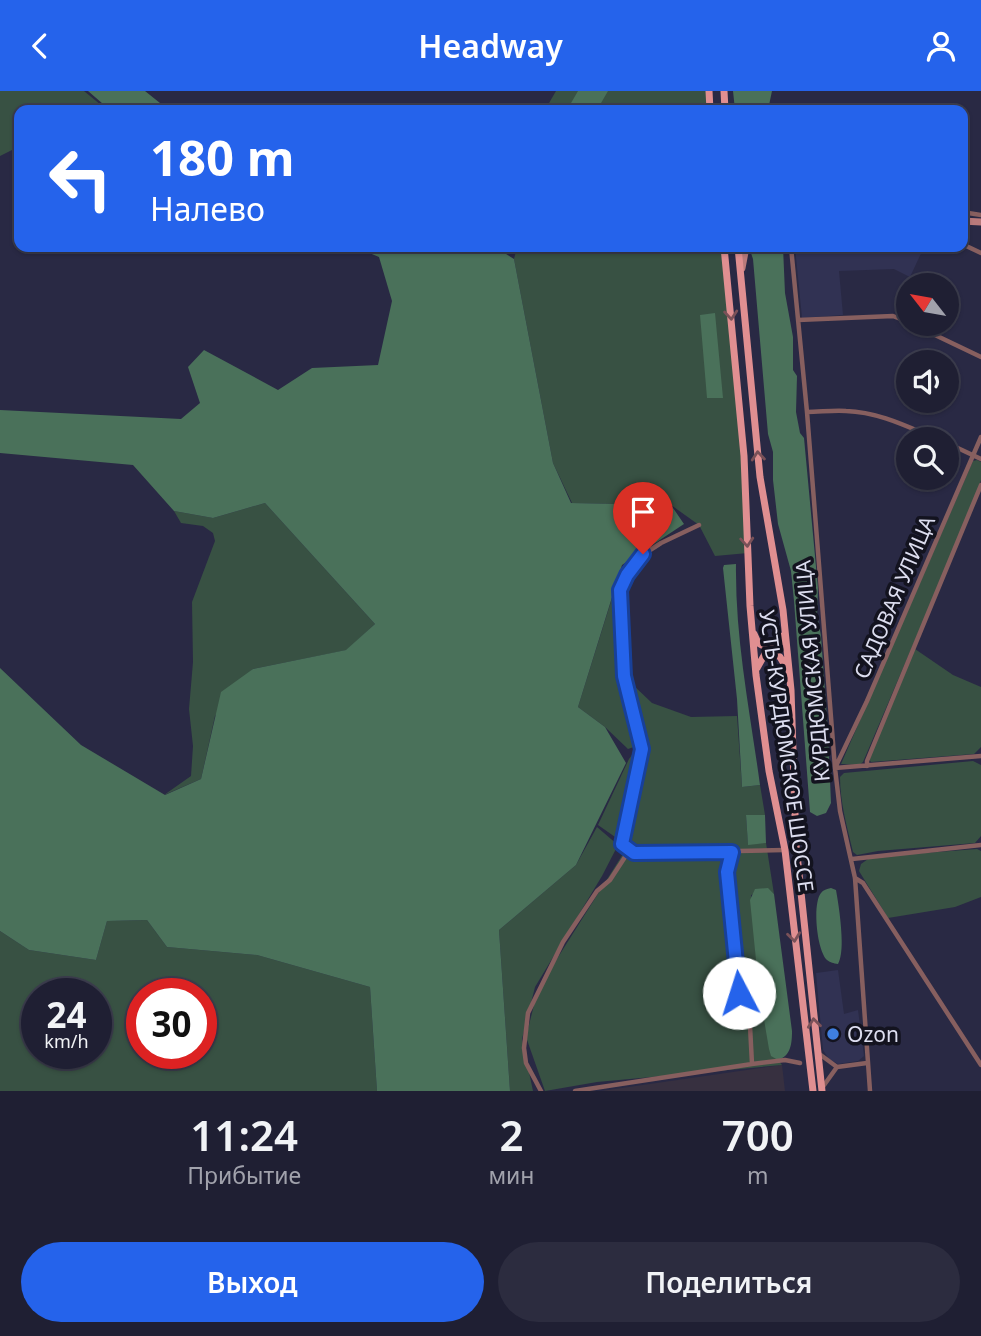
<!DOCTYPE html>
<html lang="ru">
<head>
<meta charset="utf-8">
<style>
  body { margin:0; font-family:"Noto Sans",sans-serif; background:#2c2c3f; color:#f1f3f6; height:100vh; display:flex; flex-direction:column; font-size:26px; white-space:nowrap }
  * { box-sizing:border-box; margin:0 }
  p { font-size:23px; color:#a1a2ac }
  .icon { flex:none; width:38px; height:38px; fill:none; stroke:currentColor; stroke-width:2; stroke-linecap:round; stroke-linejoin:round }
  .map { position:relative; height:1000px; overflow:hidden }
  .panel { display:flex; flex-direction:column; background:#1f1f33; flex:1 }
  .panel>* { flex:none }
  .top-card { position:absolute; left:14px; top:14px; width:954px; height:147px; border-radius:14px; box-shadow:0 2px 5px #0004,0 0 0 2px #3c3d4e; background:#2563eb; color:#fff; overflow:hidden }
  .needle { width:46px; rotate:301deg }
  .controls { position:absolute; left:896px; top:182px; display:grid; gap:14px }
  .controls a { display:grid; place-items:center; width:63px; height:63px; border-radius:50%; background:#1f1f33; box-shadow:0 2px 5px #0004,0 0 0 2px #3c3d4e; font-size:35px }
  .speed { position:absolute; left:21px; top:887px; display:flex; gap:14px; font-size:35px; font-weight:700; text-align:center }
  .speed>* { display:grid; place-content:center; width:91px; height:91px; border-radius:50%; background:#1f1f33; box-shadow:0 2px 5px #0004,0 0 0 2px #3c3d4e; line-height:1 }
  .speed small { font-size:18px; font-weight:400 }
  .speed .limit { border:10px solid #d22; background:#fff; color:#111 }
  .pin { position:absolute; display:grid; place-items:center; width:60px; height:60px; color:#fff; margin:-72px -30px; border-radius:50% 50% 50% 0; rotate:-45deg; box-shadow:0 0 7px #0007 }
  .pin .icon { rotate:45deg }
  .me { position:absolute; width:77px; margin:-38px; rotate:355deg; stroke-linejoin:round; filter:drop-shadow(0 0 5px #0008) }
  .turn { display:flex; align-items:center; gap:24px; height:147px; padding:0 21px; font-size:32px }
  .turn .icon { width:91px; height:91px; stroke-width:2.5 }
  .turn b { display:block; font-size:49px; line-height:60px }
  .eta { display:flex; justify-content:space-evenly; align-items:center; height:119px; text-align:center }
  .eta b { font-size:42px; font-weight:600; line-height:49px }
  .button { display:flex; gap:14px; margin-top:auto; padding:14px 21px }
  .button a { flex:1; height:80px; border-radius:42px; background:#2563eb; color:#fff; font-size:28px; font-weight:600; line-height:80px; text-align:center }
  .button a+a { background:#2c2c3f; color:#f1f3f6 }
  header { display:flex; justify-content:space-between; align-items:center; height:91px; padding:0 21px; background:#2563eb; color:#fff; font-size:32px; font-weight:600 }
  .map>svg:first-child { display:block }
  .built { fill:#313253 }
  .industrial { fill:#373040 }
  .green { fill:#385143; fill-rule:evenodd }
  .forest { fill:#4a715a }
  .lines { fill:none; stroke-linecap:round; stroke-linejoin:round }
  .street { stroke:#875f5f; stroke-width:4.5 }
  .secondary { stroke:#b97a7b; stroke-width:7 }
  .primary { stroke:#e08f91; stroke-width:7 }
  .oneway { stroke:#7a5158 }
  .route-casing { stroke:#184099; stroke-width:18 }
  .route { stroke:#2563eb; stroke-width:12 }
  .shop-dot { fill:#3f7fe0; stroke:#13131f; stroke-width:2.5 }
  .labels { text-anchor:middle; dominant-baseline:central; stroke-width:7; stroke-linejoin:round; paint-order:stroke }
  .street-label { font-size:21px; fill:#dcddef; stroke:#13131f }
  .poi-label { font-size:21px; fill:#dcddef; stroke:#13131f; text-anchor:start }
</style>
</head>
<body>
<header><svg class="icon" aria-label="back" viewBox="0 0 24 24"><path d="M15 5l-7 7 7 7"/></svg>Headway<svg class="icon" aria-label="person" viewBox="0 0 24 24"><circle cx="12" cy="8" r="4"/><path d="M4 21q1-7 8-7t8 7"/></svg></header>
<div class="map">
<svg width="981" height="1000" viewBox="0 0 981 1000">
  <rect width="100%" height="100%" fill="#292944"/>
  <!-- built -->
  <path class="built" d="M795,156h129l-14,30 -16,-8 -55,2 4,44 -41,3z
    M838,879l6,44 14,-4 6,46 -6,5 -20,3 -9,-5 -6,-9 -7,-77z"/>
  <!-- industrial -->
  <path class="industrial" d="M782,974l3,26h-184z"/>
  <!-- green -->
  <path class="green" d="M0,0h84l23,19h-88v43l-5,-4 -14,7z
    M556,0h153l1,19h-165z
    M517,156h207l15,156 9,150 -33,3 -16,-31 -28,-20 -99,-2 -19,-40 -39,-204z
    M977,369l4,2v18l-8,24 -110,258 -4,3 -18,-1 132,-303z
    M265,412l110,121 -28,26 -94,19 -38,47 -14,63 -37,16 27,-19 2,-30 -4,-37 4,-47 -1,-60 23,-61 -2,-8 -10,-7 -22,-3 -7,-12 39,7z
    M620,502l3,68 9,23 20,19 39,14 46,-1 5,71 18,-2 5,30 -19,1 2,28 18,-1 8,51 -6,-5 -17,6 8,95 19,70 4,5 -185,17 -52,9 -19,-54 12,-48 90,-143 -30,-21 31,-66 10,-14 -11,4 -23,-22 -27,-20 35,-112z
    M915,558l38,26 28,12v60l-7,7 -103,8 -2,-3z
    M973,670l8,4v71l-6,7 -97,8 -21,4 -4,-3c-6,-25 -13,-50 -13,-75l4,-4z
    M597,736l21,18 -16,31 -67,111 -13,52 11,52h-23l-11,-161 77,-65z
    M977,758l4,2v46l-26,10 -67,11 -29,-47 2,-7 10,-7z
    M147,829l20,27 90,8 113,32 7,104h-377v-160l29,19 67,10 11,-39zM37,903h59v59h-59zM142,903h59v59h-59z"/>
  <!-- forest -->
  <path class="forest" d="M88,0h57l15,12 -11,7h-39z
    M578,0h30l-11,19h-30z
    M733,0h39l-4,19h-33z
    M355,156h140l19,12 39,204 18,40 100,2 13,19 -62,41 -44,142 27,20 21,36 -50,102 -77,65 11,161h-133l-7,-104 -113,-32 -90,-8 -20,-27 -40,1 -11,39 -67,-10 -29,-19v-263l81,77 84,50 36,-16 20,-87 32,-23 93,-19 29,-26 -110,-121 -52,15 -39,-7 -41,-46 -133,-12v-43l181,9 19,-16 -12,-36 16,-17 74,40 34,-22 66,-3 14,-64 -13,-44z
    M749,156h34l2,46 8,44v33l4,6 -1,36 4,21 4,5 14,150 -1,26 4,22 7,98 3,69 -5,10 -9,3 -7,-4 -16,-211 -3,-30 -13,-47 -5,-44v-28l-5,-18 -15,-175z
    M715,222l8,85h-16l-7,-83z
    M736,473c-1,75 14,147 24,221l-18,2 -5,-88 -14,-131 1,-3z
    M746,724h19l1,28 -18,2z
    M768,797l6,6 18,137c0,12 -1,25 -14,29l-7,-4 -2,-7 -10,-59 -9,-90 5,-11z
    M831,797l5,2c3,17 10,60 2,74 -5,-1 -7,-1 -11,-4 -10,-9 -15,-56 -6,-67 2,-3 6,-4 10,-5z"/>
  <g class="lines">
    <!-- street -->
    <path class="street" d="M962,121l19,3
      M962,153l19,9
      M791,156l16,165 28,356 5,43 15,67 15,213
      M798,229l95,-4 15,6
      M912,233l69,33
      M807,321c13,0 26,-2 39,-1 33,1 62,16 91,28
      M981,346l-114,264 -32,67 146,-12
      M947,352l34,16
      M867,675v-5l114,-276
      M732,761l-5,20 12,121 11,33 2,38
      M633,762l-11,-9 20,-95 -19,-73 -3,-86 7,-15 17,-21 17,-11 38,-18
      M852,768l129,-14
      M855,787l8,5 118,182
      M818,962l19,14 30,-4
      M822,997l15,-21
      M541,1000l-15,-28 -2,-15 4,-35 35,-71 34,-51 13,-11 15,-23 9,-4 150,-3
      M575,1000l177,-27 33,-4 15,3"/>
    <!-- secondary -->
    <path class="secondary" d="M962,130l19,1
      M742,177l4,-21"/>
    <!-- primary -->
    <path class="primary" d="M709,0l1,19
      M724,0l1,19
      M724,156l20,209 6,150 6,69 13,96 16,79 28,241
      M738,156l22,230 23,133 8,80 5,155 26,246
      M754,543l4,9 11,6 11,-6 4,-8
      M757,577l8,-14 8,-1 7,4 6,10"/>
  </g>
  <!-- one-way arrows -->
  <defs><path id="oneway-chevron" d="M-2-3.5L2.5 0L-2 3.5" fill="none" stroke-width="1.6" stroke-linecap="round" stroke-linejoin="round" transform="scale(1.75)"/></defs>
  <g class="oneway">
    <use href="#oneway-chevron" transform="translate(731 224) rotate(85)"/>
    <use href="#oneway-chevron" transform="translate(758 365) rotate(-95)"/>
    <use href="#oneway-chevron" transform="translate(747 451) rotate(86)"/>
    <use href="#oneway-chevron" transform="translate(794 846) rotate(83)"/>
    <use href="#oneway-chevron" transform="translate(814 932) rotate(-97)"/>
  </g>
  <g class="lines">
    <defs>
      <path id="route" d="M643,463l-16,21 -7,15 4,86 18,73 -20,95 12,9 98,-1 -5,20 12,121"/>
    </defs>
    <!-- route casing -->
    <use href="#route" class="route-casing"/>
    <!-- route -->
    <use href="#route" class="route"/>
  </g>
  <!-- markers -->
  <circle class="shop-dot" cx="833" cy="943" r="7"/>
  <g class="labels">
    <!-- street labels -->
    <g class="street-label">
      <text transform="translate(894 506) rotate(-67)">САДОВАЯ УЛИЦА</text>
      <text transform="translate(812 580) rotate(-95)">КУРДЮМСКАЯ УЛИЦА</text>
      <text transform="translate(787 660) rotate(82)">УСТЬ-КУРДЮМСКОЕ ШОССЕ</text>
    </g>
    <!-- poi labels -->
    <g class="poi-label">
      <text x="847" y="943">Ozon</text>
    </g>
  </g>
</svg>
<div class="controls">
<a><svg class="needle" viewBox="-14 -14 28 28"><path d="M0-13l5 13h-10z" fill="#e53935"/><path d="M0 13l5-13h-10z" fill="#a1a2ac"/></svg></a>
<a><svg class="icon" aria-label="sound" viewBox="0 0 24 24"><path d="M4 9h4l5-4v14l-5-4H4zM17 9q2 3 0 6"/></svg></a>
<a><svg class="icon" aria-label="search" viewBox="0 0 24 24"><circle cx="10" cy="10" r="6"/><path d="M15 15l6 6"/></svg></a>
</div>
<div class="speed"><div>24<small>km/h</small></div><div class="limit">30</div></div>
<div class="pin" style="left:643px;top:463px;background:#d93025"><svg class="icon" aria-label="arrive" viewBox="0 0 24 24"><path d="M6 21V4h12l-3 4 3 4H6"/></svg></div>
<svg class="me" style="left:739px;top:902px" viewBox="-20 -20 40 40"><circle r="19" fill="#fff"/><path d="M0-13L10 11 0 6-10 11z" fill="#2563eb"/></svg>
<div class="top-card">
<div class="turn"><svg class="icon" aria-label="left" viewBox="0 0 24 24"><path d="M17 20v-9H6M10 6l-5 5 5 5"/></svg><div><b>180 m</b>Налево</div></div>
</div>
</div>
<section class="panel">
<div class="eta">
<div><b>11:24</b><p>Прибытие</p></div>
<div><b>2</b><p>мин</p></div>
<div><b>700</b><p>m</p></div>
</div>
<div class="button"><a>Выход</a><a>Поделиться</a></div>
</section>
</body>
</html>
